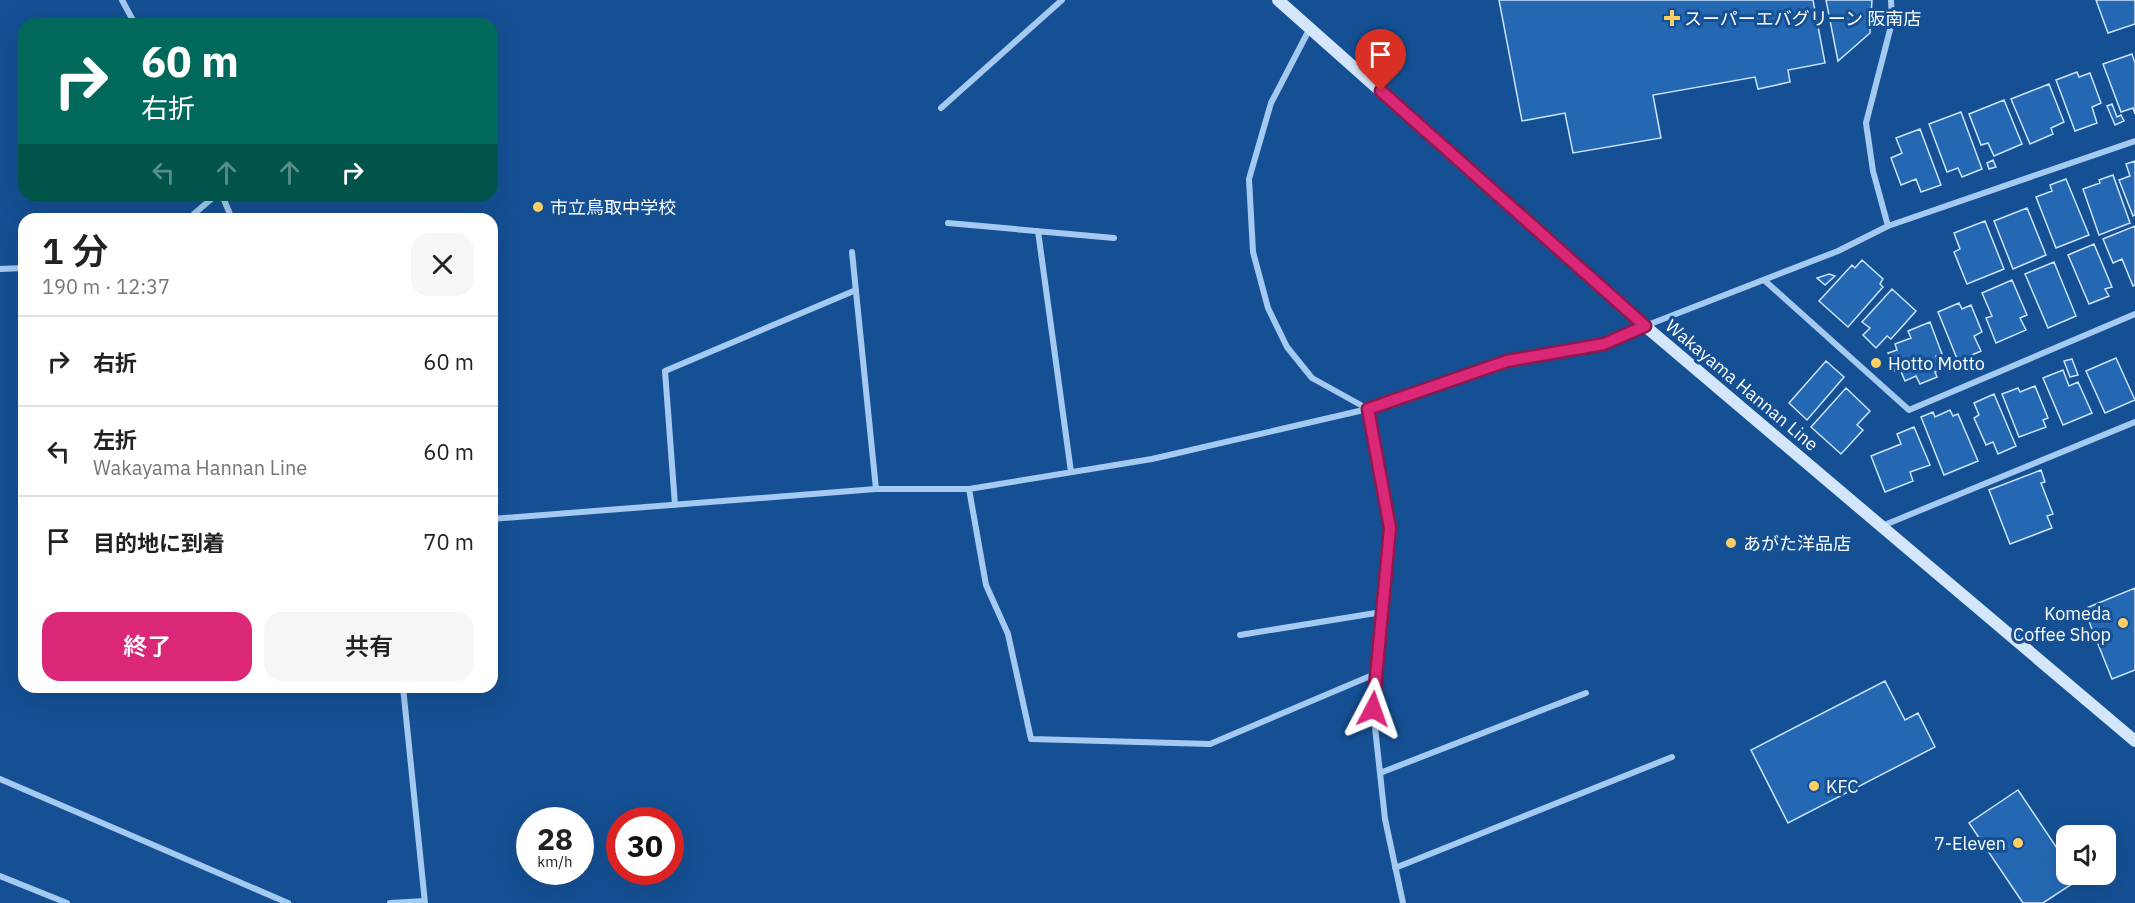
<!DOCTYPE html>
<html lang="ja">
<head>
<meta charset="utf-8">
<style>
  body { margin:0; font-family:"IBM Plex Sans","Noto Sans JP",sans-serif; background:#f6f6f6; color:#222; height:100vh; display:flex; flex-direction:column; font-size:22px; white-space:nowrap }
  * { box-sizing:border-box; margin:0 }
  p { font-size:20px; color:#767676 }
  .icon { flex:none; width:33px; height:33px; fill:none; stroke:currentColor; stroke-width:2; stroke-linecap:round; stroke-linejoin:round }
  .map { position:relative; flex:1; overflow:hidden }
  .panel { position:absolute; left:18px; top:213px; width:480px; height:480px; display:flex; flex-direction:column; background:#fff; border-radius:18px; box-shadow:0 6px 24px #0002 }
  .panel>* { flex:none }
  .hud { position:absolute; left:18px; top:18px; width:480px; height:183px; border-radius:18px; box-shadow:0 6px 24px #0002; background:#00695c; color:#fff; overflow:hidden }
  .fabs { position:absolute; left:2056px; top:825px; display:grid; gap:12px }
  .fabs a { display:grid; place-items:center; width:60px; height:60px; border-radius:12px; background:#fff; box-shadow:0 6px 24px #0002; font-size:30px }
  .speed { position:absolute; left:516px; top:807px; display:flex; gap:12px; font-size:30px; font-weight:700; text-align:center }
  .speed>* { display:grid; place-content:center; width:78px; height:78px; border-radius:50%; background:#fff; box-shadow:0 6px 24px #0002; line-height:1 }
  .speed small { font-size:15px; font-weight:400 }
  .speed .limit { border:9px solid #d22; background:#fff; color:#111 }
  .pin { position:absolute; display:grid; place-items:center; width:51px; height:51px; color:#fff; margin:-62px -26px; border-radius:50% 50% 50% 0; rotate:-45deg; box-shadow:0 0 6px #0007 }
  .pin .icon { rotate:45deg }
  .me { position:absolute; width:66px; margin:-33px; rotate:4deg; stroke-linejoin:round; filter:drop-shadow(0 0 4px #0008) }
  .turn { display:flex; align-items:center; gap:21px; height:126px; padding:0 24px; font-size:27px }
  .turn .icon { width:78px; height:78px; stroke-width:2.5 }
  .turn b { display:block; font-size:42px; line-height:51px }
  .lanes { display:flex; align-items:center; height:57px; padding:0 24px; background:#0003; justify-content:center; gap:30px; direction:ltr }
  .lanes .off { opacity:.35 }
  .round { display:grid; place-items:center; flex:none; width:63px; height:63px; border-radius:18px; background:#f6f6f6 }
  .head { display:flex; align-items:center; justify-content:space-between; height:102px; padding:0 24px }
  h1 { font-size:36px; font-weight:600; line-height:45px }
  .cta { display:flex; gap:12px; margin-top:auto; padding:12px 24px }
  .cta a { flex:1; height:69px; border-radius:18px; background:#db2777; color:#fff; font-size:24px; font-weight:600; line-height:69px; text-align:center }
  .cta a+a { background:#f6f6f6; color:#222 }
  ul { padding:0; list-style:none }
  li { display:flex; align-items:center; gap:18px; height:90px; padding:0 24px; border-top:2px solid #e0e0e0 }
  li div { flex:1 }
  li b { display:block; font-size:22px }
  li em { font-style:normal }
  .map>svg:first-child { display:block }
  .building { fill:#2468b3; stroke:#cce3fc; stroke-width:1.5 }
  .lines { fill:none; stroke-linecap:round; stroke-linejoin:round }
  .street { stroke:#a5caf1; stroke-width:6 }
  .secondary { stroke:#d4e6fc; stroke-width:12 }
  .route-casing { stroke:#8e194d; stroke-width:15 }
  .route { stroke:#db2777; stroke-width:10 }
  .poi-dot { fill:#ffce65; stroke:#155094; stroke-width:2 }
  .labels { text-anchor:middle; dominant-baseline:central; stroke-width:6; stroke-linejoin:round; paint-order:stroke }
  .poi-label { font-size:18px; fill:#fff; stroke:#155094; text-anchor:start }
  .street-label { font-size:18px; fill:#fff; stroke:#155094 }
</style>
</head>
<body>
<div class="map">
<svg width="2135" height="903" viewBox="0 0 2135 903">
  <rect width="100%" height="100%" fill="#155094"/>
  <!-- building -->
  <path class="building" d="M1499,0h314l12,63 -37,7 2,12 -32,7 -3,-12 -102,18 8,43 -88,15 -8,-40 -43,8z
    M1826,0h46l-2,33 -32,28z
    M2096,0h39v24l-27,9z
    M2132,54l3,9v51l-2,-6 -12,4 -18,-48z
    M2077,72l2,5 11,-4 11,30 -9,4 5,16 -22,8 -19,-51z
    M2049,84l15,38 -13,6 2,6 -23,10 -19,-45z
    M2004,100l18,44 -28,12 -6,-13 -7,2 -12,-31z
    M2112,104l5,13 4,-2 3,6 -9,4 -8,-19z
    M1961,112l21,57 -20,8 -4,-9 -11,4 -18,-48z
    M1920,129l21,56 -20,7 -5,-13 -15,6 -10,-27 11,-5 -6,-15z
    M1993,160l3,7 -7,2 -2,-6z
    M2135,161v54l-2,1 -14,-36 11,-4 -4,-12z
    M2113,175l17,48 -31,12 -16,-46 17,-6 -1,-3z
    M2066,179l23,56 -33,13 -20,-51 16,-6 -2,-6z
    M2027,208l19,47 -33,14 -19,-48z
    M1985,221l19,48 -37,15 -13,-32 6,-3 -6,-16z
    M2135,226v59l-2,1 -11,-27 -9,4 -10,-24z
    M2094,244l18,43 -7,2 4,7 -20,8 -21,-49z
    M1862,260l21,19 -3,5 3,3 -35,40 -29,-26 33,-36 3,3z
    M2054,262l22,54 -28,12 -23,-54z
    M1829,274l6,2 -10,9 -8,-7z
    M2012,280l15,35 -7,3 6,12 -30,13 -10,-25 6,-2 -10,-23z
    M1892,289l24,22 -25,28 -4,-3 -11,12 -13,-13 7,-7 -8,-6z
    M1959,303l3,6 9,-4 11,27 -8,4 7,15 -23,10 -20,-49z
    M1930,322l12,32 -6,2 6,13 -7,3 2,5 -17,7 -4,-8 -11,5 -5,-12 -5,2 -7,-18 9,-3 -2,-6 16,-6 -3,-7z
    M2116,358l19,42 -30,13 -19,-42z
    M2072,359l6,16 -8,2 -6,-16z
    M1826,361l18,16 -37,43 -18,-17z
    M2063,370l6,16 9,-4 14,31 -29,12 -20,-47z
    M2035,386l13,32 -5,2 3,7 -27,10 -17,-43 16,-6 2,4z
    M1846,388l24,23 -13,14 6,5 -22,24 -30,-27z
    M1994,394l22,52 -18,8 -5,-12 -7,3 -12,-27 5,-3 -5,-12z
    M1950,410l3,6 5,-2 20,47 -34,14 -23,-58 12,-5 2,5z
    M1914,427l16,38 -20,7 3,9 -28,11 -14,-36 30,-12 -4,-10z
    M2041,470l4,12 -4,1 12,31 -6,2 5,12 -42,16 -21,-54z
    M2135,588v82l-23,9 -28,-70z
    M1885,681l20,39 13,-7 17,34 -147,76 -37,-73z
    M2018,790l49,73v11h8l3,6 -35,23h-20l-54,-80z"/>
  <g class="lines">
    <!-- street -->
    <path class="street" d="M122,0l13,24
      M1310,28l-39,75 -22,76 4,73 15,56 19,39 25,31 56,31
      M941,108l121,-108
      M222,195l10,24
      M188,219l28,-24
      M948,223l166,15
      M1888,226l247,-85
      M1038,231l33,241
      M852,252l24,237
      M0,269l24,-1
      M1764,280l145,130 226,-96
      M1368,409l22,119 -17,181 12,110 18,84
      M969,489l17,96 22,49 23,105 179,5 165,-70
      M675,505l-10,-134 191,-81
      M492,519l384,-30h93l183,-30 216,-50 139,-48 97,-17 41,-18 193,-75 50,-25 -15,-55 -7,-48 26,-101 -1,-22
      M1882,526l253,-104
      M1240,635l142,-23
      M403,687l22,216
      M1380,773l206,-80
      M0,779l288,124
      M1395,868l277,-111
      M0,876l67,27
      M390,903l34,-2"/>
    <!-- secondary -->
    <path class="secondary" d="M1278,0l367,326 490,415"/>
  </g>
  <g class="lines">
    <defs>
      <path id="route" d="M1373,709l17,-181 -22,-119 139,-48 97,-17 41,-18 -264,-235"/>
    </defs>
    <!-- route casing -->
    <use href="#route" class="route-casing"/>
    <!-- route -->
    <use href="#route" class="route"/>
  </g>
  <!-- markers -->
  <g class="poi-dot">
    <path d="M1669 9h6v6h6v6h-6v6h-6v-6h-6v-6h6z"/>
    <circle cx="538" cy="207" r="6"/>
    <circle cx="1876" cy="363" r="6"/>
    <circle cx="1731" cy="543" r="6"/>
    <circle cx="2123" cy="623" r="6"/>
    <circle cx="1814" cy="786" r="6"/>
    <circle cx="2018" cy="843" r="6"/>
  </g>
  <g class="labels">
    <!-- poi labels -->
    <g class="poi-label">
      <text x="1684" y="18">スーパーエバグリーン 阪南店</text>
      <text x="550" y="207">市立鳥取中学校</text>
      <text x="1888" y="363">Hotto Motto</text>
      <text x="1743" y="543">あがた洋品店</text>
      <text x="2111" y="613" text-anchor="end">Komeda<tspan x="2111" dy="21">Coffee Shop</tspan></text>
      <text x="1826" y="786">KFC</text>
      <text x="2006" y="843" text-anchor="end">7-Eleven</text>
    </g>
    <!-- street labels -->
    <g class="street-label">
      <text transform="translate(1742 385) rotate(40)">Wakayama Hannan Line</text>
    </g>
  </g>
</svg>
<div class="fabs">
<a><svg class="icon" aria-label="sound" viewBox="0 0 24 24"><path d="M4 9h4l5-4v14l-5-4H4zM17 9q2 3 0 6"/></svg></a>
</div>
<div class="speed"><div>28<small>km/h</small></div><div class="limit">30</div></div>
<div class="pin" style="left:1381px;top:91px;background:#d93025"><svg class="icon" aria-label="arrive" viewBox="0 0 24 24"><path d="M6 21V4h12l-3 4 3 4H6"/></svg></div>
<svg class="me" style="left:1373px;top:709px" viewBox="-20 -20 40 40"><path d="M0-17L14 15 0 8-14 15z" fill="#db2777" stroke="#fff" stroke-width="4"/></svg>
<div class="hud">
<div class="turn"><svg class="icon" aria-label="right" viewBox="0 0 24 24"><path d="M7 20v-9h11M14 6l5 5-5 5"/></svg><div><b>60 m</b>右折</div></div>
<div class="lanes"><svg class="icon off" aria-label="left" viewBox="0 0 24 24"><path d="M17 20v-9H6M10 6l-5 5 5 5"/></svg><svg class="icon off" aria-label="ahead" viewBox="0 0 24 24"><path d="M12 20V5M6 11l6-6 6 6"/></svg><svg class="icon off" aria-label="ahead" viewBox="0 0 24 24"><path d="M12 20V5M6 11l6-6 6 6"/></svg><svg class="icon" aria-label="right" viewBox="0 0 24 24"><path d="M7 20v-9h11M14 6l5 5-5 5"/></svg></div>
</div>
<section class="panel">
<div class="head"><div><h1>1 分</h1><p>190 m · 12:37</p></div><a class="round"><svg class="icon" aria-label="close" viewBox="0 0 24 24"><path d="M6 6l12 12M18 6L6 18"/></svg></a></div>
<ul>
<li><svg class="icon" aria-label="right" viewBox="0 0 24 24"><path d="M7 20v-9h11M14 6l5 5-5 5"/></svg><div><b>右折</b></div><em>60 m</em></li>
<li><svg class="icon" aria-label="left" viewBox="0 0 24 24"><path d="M17 20v-9H6M10 6l-5 5 5 5"/></svg><div><b>左折</b><p>Wakayama Hannan Line</p></div><em>60 m</em></li>
<li><svg class="icon" aria-label="arrive" viewBox="0 0 24 24"><path d="M6 21V4h12l-3 4 3 4H6"/></svg><div><b>目的地に到着</b></div><em>70 m</em></li>
</ul>
<div class="cta"><a>終了</a><a>共有</a></div>
</section>
</div>
</body>
</html>
